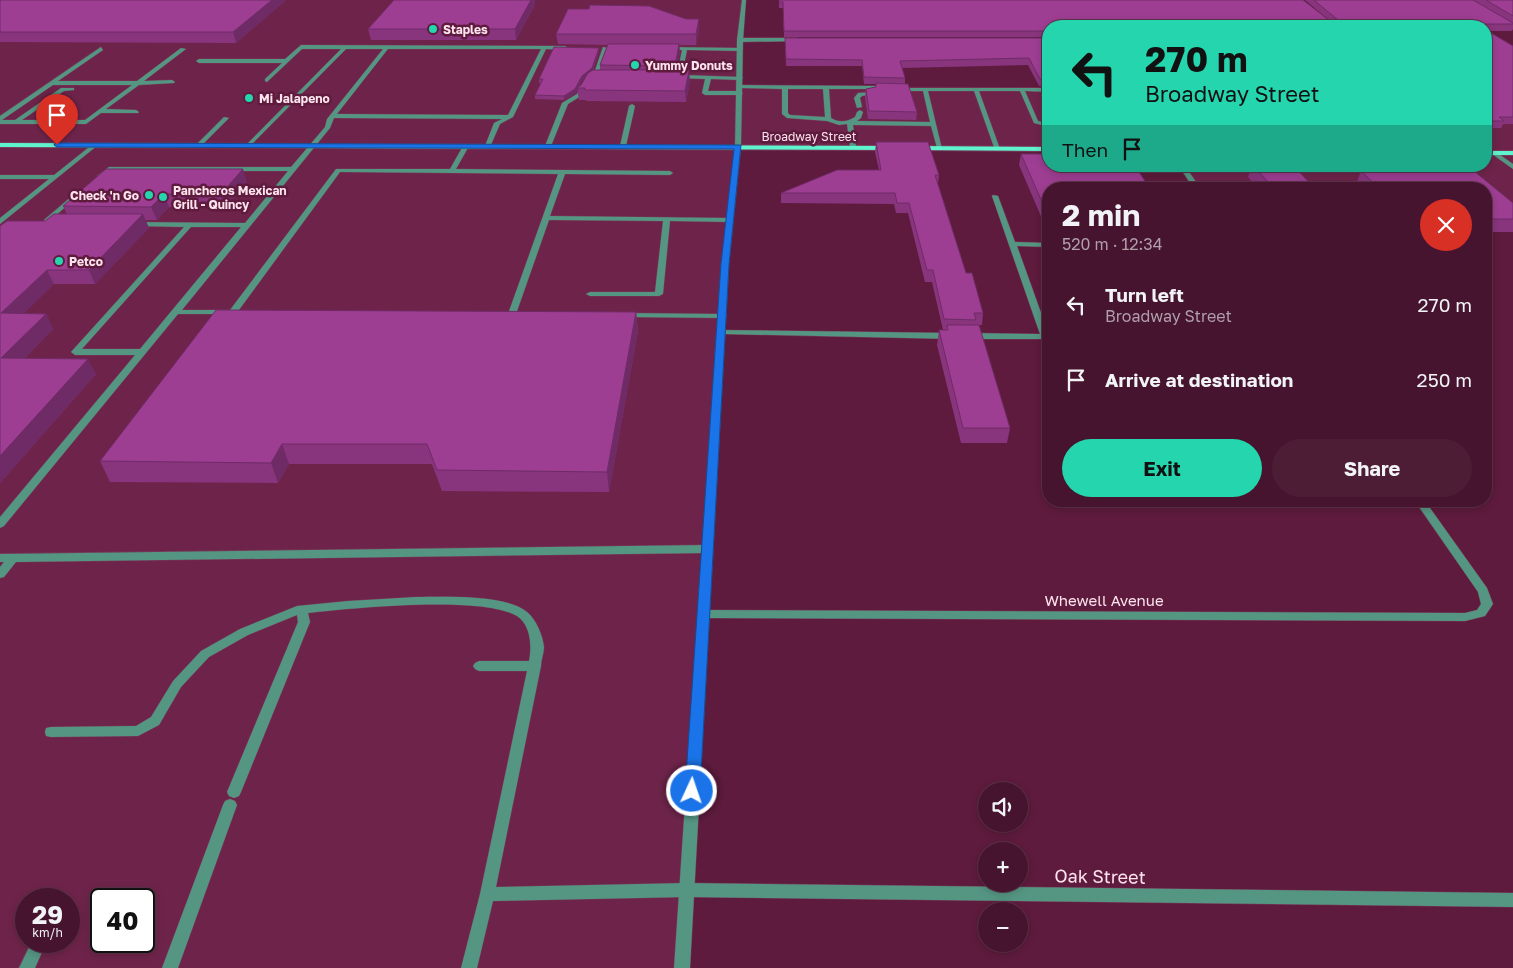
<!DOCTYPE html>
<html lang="en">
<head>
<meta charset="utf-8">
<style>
  body { margin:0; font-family:"Golos Text",sans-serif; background:#4d1d36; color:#f1f3f6; height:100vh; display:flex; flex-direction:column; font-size:19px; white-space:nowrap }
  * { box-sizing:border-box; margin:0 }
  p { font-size:16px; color:#b09eaa }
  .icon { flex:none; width:28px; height:28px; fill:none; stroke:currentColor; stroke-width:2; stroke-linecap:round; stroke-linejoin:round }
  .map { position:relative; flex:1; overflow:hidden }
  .side { position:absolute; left:1042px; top:182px; width:450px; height:325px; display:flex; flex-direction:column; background:#46142e; border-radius:20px; box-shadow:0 2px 8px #0003,0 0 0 1px #5e334a }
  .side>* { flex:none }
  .banner { position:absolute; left:1042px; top:20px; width:450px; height:152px; border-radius:20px; box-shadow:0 2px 8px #0003,0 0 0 1px #5e334a; background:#25d5ae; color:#111; overflow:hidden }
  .fabs { position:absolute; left:978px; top:782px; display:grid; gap:10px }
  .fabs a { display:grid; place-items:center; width:50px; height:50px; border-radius:50%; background:#46142e; box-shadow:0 2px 8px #0003,0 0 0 1px #5e334a; font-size:25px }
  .speed { position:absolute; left:15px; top:888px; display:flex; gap:10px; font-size:25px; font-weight:700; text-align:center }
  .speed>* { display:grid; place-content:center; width:65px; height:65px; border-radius:50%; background:#46142e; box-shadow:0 2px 8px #0003,0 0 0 1px #5e334a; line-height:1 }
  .speed small { font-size:12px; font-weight:400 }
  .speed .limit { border:2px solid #111; border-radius:8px; background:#fff; color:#111 }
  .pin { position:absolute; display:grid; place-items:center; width:42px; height:42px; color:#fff; margin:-51px -21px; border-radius:50% 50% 50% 0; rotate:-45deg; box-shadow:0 0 5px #0007 }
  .pin .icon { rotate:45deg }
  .me { position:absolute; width:55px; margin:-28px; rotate:3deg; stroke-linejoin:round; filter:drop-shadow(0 0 4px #0008) }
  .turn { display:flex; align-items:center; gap:18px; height:105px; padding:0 20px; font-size:22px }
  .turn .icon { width:65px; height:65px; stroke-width:2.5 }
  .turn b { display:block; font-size:35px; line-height:42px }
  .then { display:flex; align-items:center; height:48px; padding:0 20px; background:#0003; gap:10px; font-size:19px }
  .round { display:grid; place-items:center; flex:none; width:52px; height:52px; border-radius:26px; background:#4d1d36 }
  .headline { display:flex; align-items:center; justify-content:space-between; height:85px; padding:0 20px }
  h1 { font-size:30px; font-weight:700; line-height:38px }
  .button { display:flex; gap:10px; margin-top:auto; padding:10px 20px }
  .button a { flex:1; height:58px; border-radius:30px; background:#25d5ae; color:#111; font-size:20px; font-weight:700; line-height:58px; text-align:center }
  .button a+a { background:#4d1d36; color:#f1f3f6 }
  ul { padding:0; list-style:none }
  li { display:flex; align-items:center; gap:15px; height:75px; padding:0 20px }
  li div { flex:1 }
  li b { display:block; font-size:19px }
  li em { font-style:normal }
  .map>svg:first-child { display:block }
  .built { fill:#6e244a; fill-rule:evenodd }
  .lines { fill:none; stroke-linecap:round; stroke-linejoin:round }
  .service-casing { stroke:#773b59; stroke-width:1 }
  .minor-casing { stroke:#773b59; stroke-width:1 }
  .tertiary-casing { stroke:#773b59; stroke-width:1 }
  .primary-casing { stroke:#773b59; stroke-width:2 }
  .service { fill:#559683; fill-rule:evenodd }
  .minor { fill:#559683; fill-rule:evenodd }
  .tertiary { fill:#559683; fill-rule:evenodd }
  .primary { fill:#5ff4cd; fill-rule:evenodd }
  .wall { fill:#88357e; fill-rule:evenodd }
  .shaded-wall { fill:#6f2b66 }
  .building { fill:#9e3e92; stroke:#6f2b66 }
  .route { fill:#1a73e8; stroke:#114b97 }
  .poi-dot { fill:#25d5ae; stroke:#5e1b3d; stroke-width:2 }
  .labels { text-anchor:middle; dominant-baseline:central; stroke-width:5; stroke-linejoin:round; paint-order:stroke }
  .far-poi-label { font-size:12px; font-weight:bold; fill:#fde3ed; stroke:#5e1b3d; text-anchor:start }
  .far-street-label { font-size:12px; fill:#fde3ed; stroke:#5e1b3d }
  .street-label { font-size:15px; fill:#fde3ed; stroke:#5e1b3d }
  .near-street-label { font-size:18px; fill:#fde3ed; stroke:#5e1b3d }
</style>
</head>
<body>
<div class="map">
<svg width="1513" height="968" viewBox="0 0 1513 968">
  <rect width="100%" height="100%" fill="#5e1b3d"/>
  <!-- built -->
  <path class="built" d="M0,0h744l-3,86 308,1v62l-311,-2 -15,169 -41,652h-682zM26,899h43v42h-43zM101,899h43v42h-43z
    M1486,89h27v125l-27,-25h-288l-16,-23h304z"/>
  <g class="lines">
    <defs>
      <path id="service" d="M301,45l264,1 3,2 -3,2 -19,-1 -33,68 -13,7 -10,23 -5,-1 9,-23 8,-4 -168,-1 -4,10 -148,182h48l106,-141h114l13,-23 3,-2 3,2 -13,23 214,2 3,2 -3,2 -105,-1 -15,42 180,2 4,2 -4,2 -60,-1 -7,73 -4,2h-69l-4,-2 4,-2h65l8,-71 -114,-1 -33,94 -4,2 -4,-2 50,-140 -218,-2 -104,142h-58l-174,212 -4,2v-11l135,-162h-60l-4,-3 113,-125 -49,-1h-3v-4l113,1 43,-52h-177l-9,6 -5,-1 12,-9h182l34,-40 2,-8 56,-70h-37l-97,98 -3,-2 1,-1 94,-95h-39l-35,33 -2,-1v-2l17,-16h-83l-3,-2 3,-2h86zM388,49h153l-33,66 -171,-1zM191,227h50l-101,122h-58z
        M101,47l2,3 -45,31h79l44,-33 5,1 -42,32 28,-1 3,2 -1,1 -35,2 -33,24 30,1 3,2 -1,1h-37l-15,11h-86v-8zM53,85h79l-47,35h-63l42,-29 10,-1v-2h-13l-46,32h-13z
        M603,47l5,1 -10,27 -10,8 -7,13 -13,8 -17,42 -5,1 -1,-1 17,-43 15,-9 7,-13 10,-8z
        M665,47l77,1 -2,3 -53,-1 -5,25 60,2 1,1 -3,2 -29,-1 -3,12h32l3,2 -3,2h-35l-3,-2 3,-14 -31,-1v-2l3,-1 5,-25h-15z
        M740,85l143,1 2,1v2h-56l2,29c8,5 16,4 24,-1l2,-5 3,-2 3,2 -2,6 -4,3 73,1 -7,-31h-26l-2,-1v-2h154v4l-24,-1 13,30 11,2v4l-15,-4 -14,-32h-41l21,58 -5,1 -21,-59h-46l14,58 -5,-1 -6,-22 -78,-1 3,22 -3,2 -3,-2 -3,-23 -8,1 -12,-4 -40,-3 -5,-4v-25l-44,-1v-2zM788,89h35l2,28 -35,-2 -2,-2z
        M874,92v2l-12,2 -2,2 2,9 -5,1 -3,-10 4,-5z
        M632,104l3,2 -9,40 -3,2 -3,-2 9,-40z
        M224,117l5,1 -28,28h-4v-2z
        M93,144l5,1 -98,79v-6l49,-39h-49v-4h54z
        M71,197l5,1 -28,24h-4v-2z
        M621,313l102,1 4,2 -4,2 -99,-1 -4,-2z
        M707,545l4,1 1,3 -1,3 -4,1 -691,9 -12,15 -4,1v-11l4,-5h-4v-8z
        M416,597c28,0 89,-3 111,15 9,7 16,24 17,35 0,6 -3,13 -3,19l-45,221 191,-4 5,2 2,5 -2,5 -5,2 -194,4 -16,67h-16l19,-74 47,-223h-48l-4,-2 -2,-3 2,-3 4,-2h50c3,-14 2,-36 -12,-45 -35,-21 -166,-8 -209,-3l2,9 -69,170 -2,4 -5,2 -5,-2 -2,-4 71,-170 -1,-7 -49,20 -39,22 -28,30 -22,38 -21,11 -87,1 -5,-1 -1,-4 1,-4 5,-1 85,-1 15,-9 22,-36 28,-30 39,-22 57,-23 51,-5z
        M230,799l5,2 2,4 -59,163h-16l61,-163 2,-4z
        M32,941h15l-12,27h-16z"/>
      <path id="minor" d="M798,38l2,3 -60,1 -3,-2 3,-2z
        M1492,152h4l17,12v5l-21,-15z
        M1179,166h6l16,23h-7z
        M993,195l5,1 17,46 34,1v4l-32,-1 32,89v14l-4,-2 -3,-8h-73l-4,-3 4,-3 71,1 -48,-138z
        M719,330l233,3 4,3 -4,3 -230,-5 -4,-2z
        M1415,501h10l62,87 6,16 -8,12 -20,5 -762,-3 -4,-1 -2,-3 2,-3 4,-1 762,3 12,-3 4,-6 -3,-12z
        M687,883l826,10v14l-826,-10 -5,-2 -2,-5 2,-5z"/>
      <path id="tertiary" d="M742,0h4l-3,40 -2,106 -12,118 -39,704h-16l47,-704 14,-118 2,-106z"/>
      <path id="primary" d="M0,143l891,3 4,2 -4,2 -891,-3z
        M911,146l138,1v4l-135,-1h-3z
        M1486,151h27v4h-27z"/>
    </defs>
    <!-- service casing -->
    <use href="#service" class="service-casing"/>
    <!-- minor casing -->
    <use href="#minor" class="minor-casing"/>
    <!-- tertiary casing -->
    <use href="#tertiary" class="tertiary-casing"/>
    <!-- primary casing -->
    <use href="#primary" class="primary-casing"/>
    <!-- service -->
    <use href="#service" class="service"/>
    <!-- minor -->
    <use href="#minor" class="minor"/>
    <!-- tertiary -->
    <use href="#tertiary" class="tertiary"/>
    <!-- primary -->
    <use href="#primary" class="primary"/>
  </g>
  <!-- wall -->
  <path class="wall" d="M0,0h285v1l-49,42 -236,-1z
    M779,0h524l27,21 -25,-21h208v29l-1,2h-24l25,15v78h-10l-2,4h-15v-102h-437v11h-265l-1,-29h-4z
    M535,5l-19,35h-145l-3,-11z
    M699,30l-3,15h-17l1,7 -4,18 14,11 -4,21 -100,-1v-1h-7l-2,-11 -1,4 -12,7 -29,-1v-4l6,-12h-2v-4l60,-27 -6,18h7v-5l8,-20 -50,-1 -2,-10zM586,77l-5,8 -2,2 3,-7z
    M785,38h264v68l-6,-12 1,-7 3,-1h-8l-11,-21 -126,3 3,10v6l12,28 -1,8 -48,-1 -3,-22 1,-8 10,-2v-3h-12l-2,-18h-76z
    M876,142l63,33 -1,9 28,89 17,40 -1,12h-7l35,103 -3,15h-46l-24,-98 2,-15h4l-11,-48h-7l-17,-69h-12l-2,-9 -113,-1v-10l98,-23 -4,-18z
    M1021,154l73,18 53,12 -98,5v46l-30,-70z
    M1252,166h42l21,23h-57l-10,-12z
    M1361,171h113l39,32v29h-27v-43h-124l-6,-5z
    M247,182l-23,26 -55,-1 -12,13h-12l4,8 -54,56h-41l-30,29 22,1 7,15 -28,29 71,16 -96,109v-257l45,-5 22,-7 -4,-8z
    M636,312l2,19 -29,161 -167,-1 -10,-27h-143l-11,19 -168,-1 -10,-21z"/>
  <!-- shaded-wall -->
  <path class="shaded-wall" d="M272,0h13v1l-49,42 -3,-11z
    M531,0h4v5l-19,35 -1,-11z
    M699,19v11l-3,15v-11z
    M679,44l1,8 -5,22v-8z
    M599,48v4l-7,20 -10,8 -6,13 -12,7v-4l18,-20z
    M689,70l1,11 -4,21 -1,-11z
    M243,169l4,13 -23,26 -4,-13z
    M164,194l5,13 -12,13 -6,-13z
    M143,214l6,14 -54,56 -6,-14z
    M47,270l7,14 -45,44 -8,-15z
    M636,312l2,19 -29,161 -2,-20z
    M46,314l7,15 -43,44 -9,-15z
    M88,359l8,15 -96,109v-27z
    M282,444l7,20 -11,19 -7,-20z"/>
  <!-- building -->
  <path class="building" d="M0,0h272l-39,32h-233z
    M394,0h137l-16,29h-147z
    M779,0h524l27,21 6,1 2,-2 -24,-20h159l40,23v1h-35l3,2h-432v5h-265l-1,-29h-4z
    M1486,0h27v16z
    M590,5l59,1 37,13h13l-3,15h-140l12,-25h21z
    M1486,30l27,16v71h-14l5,4h-18z
    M785,38h264v42l-9,-1 -11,-21 -129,3 5,17 -41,-1 -2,-17 -76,-1z
    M608,44h71l-4,22 -75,-1z
    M554,47l45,1 -7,20 -10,8 -7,13 -11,7 -29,-1 8,-16h-4z
    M593,70h96l-4,21 -100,-1v-2h-8l4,-3 7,-12z
    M876,83l32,1 9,28 -48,-1 -3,-22 10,-2z
    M1049,86v10l-5,-9z
    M876,142h52l11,33h-4l31,98h6l11,40h-9l2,7 -32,-1 -11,-49h-6l-18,-67h-12l-2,-10h-114l56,-23h44z
    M1021,154h28v12h42l3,6h45l8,12h30l4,5h-132v29z
    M1254,166h40l21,23h-41z
    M106,169h137l-23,26 -56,-1 -13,13 -88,-1z
    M1361,171h113l39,32v16h-27v-30h-106z
    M54,214h89l-54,56h-42l-46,43 45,1 -45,44 87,1 -88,97v-230l7,-5h38z
    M216,310l420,2 -29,160 -170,-2 -10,-26h-145l-11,19 -171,-2z
    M947,325h32l31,103h-47l-24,-98h9z"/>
  <!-- route -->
  <path class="route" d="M55,143l686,2 -12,119 -29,527 -2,5 -6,2 -5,-2 -2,-5 36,-527 13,-115 -677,-2 -3,-2z"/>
  <!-- markers -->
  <g class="poi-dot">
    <circle cx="433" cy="29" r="5"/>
    <circle cx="635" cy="65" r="5"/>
    <circle cx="249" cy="98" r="5"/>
    <circle cx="149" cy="195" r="5"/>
    <circle cx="163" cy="197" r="5"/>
    <circle cx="59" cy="261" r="5"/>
  </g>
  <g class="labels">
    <!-- far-poi labels -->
    <g class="far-poi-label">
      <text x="443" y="29">Staples</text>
      <text x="645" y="65">Yummy Donuts</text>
      <text x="259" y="98">Mi Jalapeno</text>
      <text x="173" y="190">Pancheros Mexican<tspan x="173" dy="14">Grill - Quincy</tspan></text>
      <text x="139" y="195" text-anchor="end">Check 'n Go</text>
      <text x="69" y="261">Petco</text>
    </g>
    <!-- far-street labels -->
    <g class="far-street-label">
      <text x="809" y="136">Broadway Street</text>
    </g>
    <!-- street labels -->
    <g class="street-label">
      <text x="1104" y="600">Whewell Avenue</text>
    </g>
    <!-- near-street labels -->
    <g class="near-street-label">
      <text transform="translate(1100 876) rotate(1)">Oak Street</text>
    </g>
  </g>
</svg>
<div class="fabs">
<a><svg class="icon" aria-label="sound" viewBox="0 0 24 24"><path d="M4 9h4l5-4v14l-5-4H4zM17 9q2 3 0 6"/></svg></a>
<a>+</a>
<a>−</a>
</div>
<div class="speed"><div>29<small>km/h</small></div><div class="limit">40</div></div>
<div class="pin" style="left:57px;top:145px;background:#d93025"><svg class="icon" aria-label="arrive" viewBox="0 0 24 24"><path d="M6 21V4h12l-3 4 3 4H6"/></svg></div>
<svg class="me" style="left:692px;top:791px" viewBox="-20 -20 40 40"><circle r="17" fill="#1a73e8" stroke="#fff" stroke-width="3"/><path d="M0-11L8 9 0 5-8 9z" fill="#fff"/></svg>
<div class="banner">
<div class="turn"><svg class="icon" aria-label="left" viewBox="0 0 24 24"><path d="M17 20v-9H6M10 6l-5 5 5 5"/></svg><div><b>270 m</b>Broadway Street</div></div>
<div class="then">Then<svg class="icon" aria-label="arrive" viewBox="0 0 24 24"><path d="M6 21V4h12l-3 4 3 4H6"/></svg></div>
</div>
<section class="side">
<div class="headline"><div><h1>2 min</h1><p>520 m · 12:34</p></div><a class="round" style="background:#d93025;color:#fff"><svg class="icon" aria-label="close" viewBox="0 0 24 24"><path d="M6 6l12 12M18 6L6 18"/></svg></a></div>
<ul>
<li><svg class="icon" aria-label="left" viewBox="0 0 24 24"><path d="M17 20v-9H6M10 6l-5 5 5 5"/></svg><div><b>Turn left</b><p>Broadway Street</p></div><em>270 m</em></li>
<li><svg class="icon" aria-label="arrive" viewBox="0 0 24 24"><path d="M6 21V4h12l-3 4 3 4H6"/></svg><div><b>Arrive at destination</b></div><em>250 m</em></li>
</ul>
<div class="button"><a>Exit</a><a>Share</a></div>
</section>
</div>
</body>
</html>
